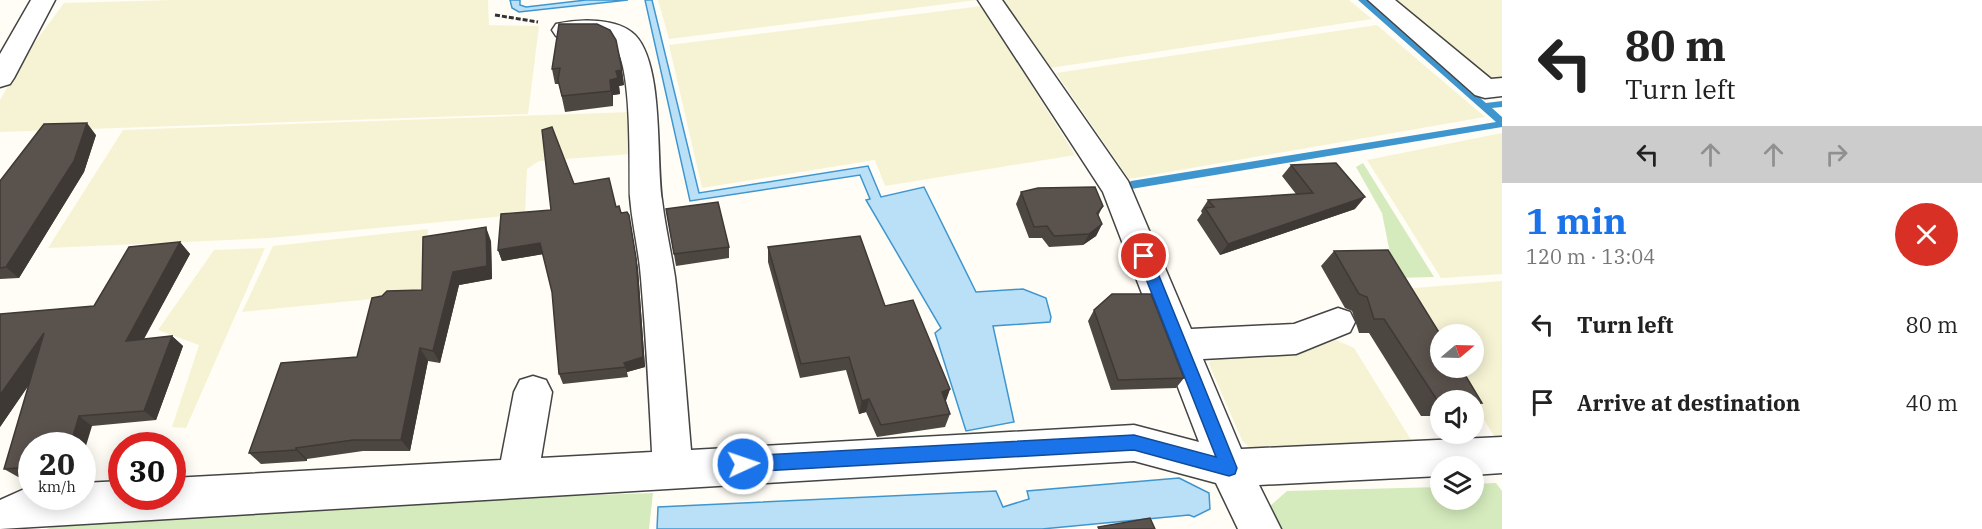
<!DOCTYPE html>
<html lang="en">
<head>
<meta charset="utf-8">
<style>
  body { margin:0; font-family:"IBM Plex Serif",serif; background:#f2f2f2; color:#222; height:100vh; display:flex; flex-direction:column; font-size:22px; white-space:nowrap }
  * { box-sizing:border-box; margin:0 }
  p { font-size:20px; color:#767676 }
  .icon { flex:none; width:33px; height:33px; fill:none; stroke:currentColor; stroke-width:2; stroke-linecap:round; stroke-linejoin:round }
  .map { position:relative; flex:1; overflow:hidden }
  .panel { display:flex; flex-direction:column; background:#fff; width:480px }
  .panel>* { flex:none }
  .top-card { background:#fff; color:#222; overflow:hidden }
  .needle { width:39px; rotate:71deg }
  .buttons { position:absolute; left:1430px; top:324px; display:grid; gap:12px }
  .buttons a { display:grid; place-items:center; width:54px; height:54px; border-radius:50%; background:#fff; box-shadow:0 3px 15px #0003; font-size:30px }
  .speed { position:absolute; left:18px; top:432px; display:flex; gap:12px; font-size:30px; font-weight:700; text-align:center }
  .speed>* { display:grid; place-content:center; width:78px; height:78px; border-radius:50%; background:#fff; box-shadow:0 3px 15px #0003; line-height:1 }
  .speed small { font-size:15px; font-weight:400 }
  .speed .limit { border:9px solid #d22; background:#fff; color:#111 }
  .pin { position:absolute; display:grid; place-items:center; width:51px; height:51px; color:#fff; margin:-26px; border:3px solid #fff; border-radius:50%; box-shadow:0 2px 6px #0007 }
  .me { position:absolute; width:66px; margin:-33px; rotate:87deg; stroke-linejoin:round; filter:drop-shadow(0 0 4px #0008) }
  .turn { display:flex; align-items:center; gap:21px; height:126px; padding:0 24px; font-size:27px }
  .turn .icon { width:78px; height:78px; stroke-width:2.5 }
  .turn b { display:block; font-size:42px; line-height:51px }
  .lanes { display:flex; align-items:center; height:57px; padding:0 24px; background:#0003; justify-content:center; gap:30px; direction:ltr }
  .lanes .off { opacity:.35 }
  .round { display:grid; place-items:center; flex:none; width:63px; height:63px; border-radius:32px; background:#f2f2f2 }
  .overview { display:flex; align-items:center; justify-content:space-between; height:102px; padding:0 24px }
  h1 { font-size:36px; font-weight:700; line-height:45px; color:#1a73e8 }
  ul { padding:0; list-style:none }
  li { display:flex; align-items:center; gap:18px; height:78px; padding:0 24px }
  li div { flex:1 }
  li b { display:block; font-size:22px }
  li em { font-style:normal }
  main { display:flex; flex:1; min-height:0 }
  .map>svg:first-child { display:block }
  .farmland { fill:#f6f3d4 }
  .green { fill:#d5ebbd }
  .water { fill:#b9e0f7; stroke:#3f96cf; stroke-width:1.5 }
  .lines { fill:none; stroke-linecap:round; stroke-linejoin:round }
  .stream { fill:#3f96cf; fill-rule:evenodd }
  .minor-casing { stroke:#444; stroke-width:3 }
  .path { stroke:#333; stroke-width:3; stroke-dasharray:5 2; stroke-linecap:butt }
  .minor { fill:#fff; fill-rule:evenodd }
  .wall { fill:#4d4742 }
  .shaded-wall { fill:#3f3936 }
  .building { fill:#5a524d; stroke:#3f3936; stroke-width:1.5 }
  .route { fill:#1a73e8; stroke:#114b97; stroke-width:1.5 }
</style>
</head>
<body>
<main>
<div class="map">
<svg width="1502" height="529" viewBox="0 0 1502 529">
  <rect width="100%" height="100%" fill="#fffdf5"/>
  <!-- farmland -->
  <path class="farmland" d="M171,0h317l1,25 50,1 -11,88 -528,18v-32l27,-47 37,-50z
    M658,0h319l-308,39z
    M1003,0h346l23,19 -322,49z
    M1393,0h109v80l-16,2z
    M982,6l93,149 -190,31 -10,-26 -173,28 -33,-143z
    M1377,25l108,92 -356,62 -73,-106z
    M631,112l1,42 -93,7 -12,8 -2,45 -255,24 -222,10 75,-118z
    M1502,133v141l-61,4 -74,-118z
    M428,229l-6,65 -180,18 31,-66z
    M265,248l-79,180 -14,-1 27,-82 -41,-15 56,-80z
    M1502,281v161h-4l-47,-74h22v-34h-33l-38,-45z
    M1336,340l18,8 59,95 -159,9 -12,-12 -33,-76 6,-11z"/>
  <!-- green -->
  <path class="green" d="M1363,163l71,114 -39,1 -13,-65 -26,-46z
    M1496,483l6,8v38h-221l-11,-23 17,-15 153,-4v13h33v-16z
    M653,493l-4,36h-603l60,-17z"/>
  <!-- water -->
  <path class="water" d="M510,0h10v5l6,2 60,-7h42l-109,12 -7,-4z
    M645,0h7l47,193 169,-27 13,31 43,-10 52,105 47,-3 23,9 5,19 -1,5 -57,4 21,96 -48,9 -31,-98 6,-5 -75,-128 4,-1 -10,-24 -170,26z
    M1179,478l30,15 1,16 -16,8 -5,-2 -147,14h-385l1,-22 338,-16 7,16 26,-8 -2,-8z"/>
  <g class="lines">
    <!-- stream -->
    <path class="stream" d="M1358,0h9l119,103 16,-2v6l-10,1 10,9v10l-371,62 -3,-2 -2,-2 5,-4 365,-59z"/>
    <defs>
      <path id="minor" d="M31,0h24l-41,78 -4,6 -10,3v-33z
        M978,0h24l126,181 63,148 103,-5 44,-16 12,4 5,10 -5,10 -54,22 -93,5 38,90 261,-12v36l-29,2v-9h-33v10l-181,9 22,44h-43l-22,-46 -82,-22 -1134,68v-29l31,-14 1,10h50v-13l40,-2v15h50v-18l329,-18 13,-68 6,-12 13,-4 13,4 6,12 -11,66 111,-6c-3,-58 -6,-116 -11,-174 -2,-27 -9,-54 -11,-81 -1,-30 3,-135 -17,-153 -14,-13 -40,-4 -57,-8l-4,-6 4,-6c22,-5 61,-7 79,11 29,30 21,124 27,165 3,26 9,51 13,77 7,57 11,115 16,173l443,-25 65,17 -96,-250z
        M1368,0h27l96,79 11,-1v18l-17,2 -10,-3z"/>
    </defs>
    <!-- minor casing -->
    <use href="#minor" class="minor-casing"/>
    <!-- path -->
    <path class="path" d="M495,15l43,7"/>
    <!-- minor -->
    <use href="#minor" class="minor"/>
  </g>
  <!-- wall -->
  <path class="wall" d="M559,24l63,46 2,15 -5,1 1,8 -7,1v11l-48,6 -6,-28h-4l-3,-15z
    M96,135l-12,37 -65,106 -19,1v-98z
    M1291,165l64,44 -135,46 -23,-35 5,-7 -1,-2 7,-11 88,-6 -14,-18z
    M574,184l42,23 15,19 7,43 7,98 -18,5 1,5 -65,7 -4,-10 -7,-82 -9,-38 -41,7 -4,-11 53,-40z
    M1021,192l82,14 -5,10 4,8 -6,12 -13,9 -34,2 -7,-9h-13l-13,-34z
    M666,209l63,38v11l-53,8z
    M491,241l1,38 -33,6 -19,78 -12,-2 -18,90h-47l-56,8v2l-46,3 -12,-11z
    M180,242l10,12 -46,85 28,-3 11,10 -27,74 -64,6 -60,20v31l-12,1 -16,-9 25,-84 -29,42v-113l94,-8z
    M768,247l117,59 65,83 -4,12 4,13 -5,13 -68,10 -11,-25 -7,2 -13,-44 -46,8 -32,-116z
    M1334,251l148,152 -9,6v-9h-33v16h-19l-52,-83h-10l-7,-22 -7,-3 -24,-42z
    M1094,310l90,68 -8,10 -65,2 -23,-69z"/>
  <!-- shaded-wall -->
  <path class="shaded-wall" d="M622,70l2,15 -5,1 1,8 -7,1v11l-3,-26 6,-9z
    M87,123l9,12 -12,37 -65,106 -13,-11z
    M1365,197l-10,12 -135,46 8,-11z
    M629,215l9,54 7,98 -18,5 -3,-9z
    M1102,224l-6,12 -13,9 6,-11z
    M486,227l5,14 1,38 -33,6 -19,78 -7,-12 20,-79z
    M180,242l10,12 -53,97 -11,-10z
    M540,243l4,11 -42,7 -4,-11z
    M44,333l13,10 -57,84v-32z
    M172,336l11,10 -27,74 -12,-9z
    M420,348l8,13 -18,90 -9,-11z
    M950,389l-5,13 -3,-10z
    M869,399l-3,13 -7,2 3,-13z
    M79,416l13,10 -10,33v-13h-12z
    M296,448l11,11v2l-11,-11z"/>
  <!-- building -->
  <path class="building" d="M559,24h38l13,6 6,10 6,30 -6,1 2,7 -8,2 1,11 -49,5 -4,-16 2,-12 -8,1z
    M87,123l-13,38 -68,106 -6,1v-87l44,-57z
    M552,127l22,57 35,-6 7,29 3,-1 2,7 6,-1 2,3 7,43 7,99 -19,6 2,4 -67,7 -7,-82 -12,-49 -42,7 3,-36 50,-4 -9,-80z
    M1336,163l29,34 -137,47 -23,-36 9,-1 -6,-7 105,-7 -22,-28z
    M1095,187l8,19 -6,7 5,11 -13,10 -35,2 -7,-10 -13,1 -13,-35 17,-4z
    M718,202l11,45 -55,7 -8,-45z
    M486,227l1,39 -34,6 -20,79 -13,-3 -19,92h-48l-57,8v2l-47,3 32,-90 76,-6 15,-59 10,-2 5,-5 35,-1 1,-53z
    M860,236l25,70 28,-6 37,89 -8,3 8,22 -69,11 -12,-26 -7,2 -13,-44 -48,7 -33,-117z
    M180,242l-54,99 46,-5 -28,75 -65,5 -9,30h-38v21l-28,2 40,-136 -44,62v-81l94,-8 35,-59z
    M1388,250l52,84v34h21l21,35h-9v-3h-33v3h-1l-55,-84h-10l-7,-22 -8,-3 -25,-43z
    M1112,294h39l33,84 -66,2 -24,-70z
    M1150,518l5,11h-56l-1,-2z"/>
  <!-- route -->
  <path class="route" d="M1144,250l7,6 86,212 -2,6 -6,2 -95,-26 -391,22 -6,-3 -2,-5 2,-5 6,-3 391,-21 82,22 -79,-201z"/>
</svg>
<div class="buttons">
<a><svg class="needle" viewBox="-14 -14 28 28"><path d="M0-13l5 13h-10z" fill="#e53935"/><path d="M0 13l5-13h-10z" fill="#767676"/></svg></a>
<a><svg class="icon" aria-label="sound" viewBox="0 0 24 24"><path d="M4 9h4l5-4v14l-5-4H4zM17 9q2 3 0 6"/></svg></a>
<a><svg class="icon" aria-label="layers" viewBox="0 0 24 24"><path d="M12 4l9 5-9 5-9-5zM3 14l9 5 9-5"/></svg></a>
</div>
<div class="speed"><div>20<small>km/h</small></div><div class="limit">30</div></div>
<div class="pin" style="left:1144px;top:256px;background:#d93025"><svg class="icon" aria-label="arrive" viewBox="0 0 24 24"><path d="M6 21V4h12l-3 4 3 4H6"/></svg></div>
<svg class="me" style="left:743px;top:464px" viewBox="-20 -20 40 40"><circle r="17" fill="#1a73e8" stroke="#fff" stroke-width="3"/><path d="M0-11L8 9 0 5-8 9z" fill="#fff"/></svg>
</div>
<section class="panel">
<div class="top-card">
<div class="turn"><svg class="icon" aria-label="left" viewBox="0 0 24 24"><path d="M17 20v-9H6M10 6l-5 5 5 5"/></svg><div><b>80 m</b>Turn left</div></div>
<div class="lanes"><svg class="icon" aria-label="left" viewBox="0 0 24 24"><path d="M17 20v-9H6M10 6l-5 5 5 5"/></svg><svg class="icon off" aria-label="ahead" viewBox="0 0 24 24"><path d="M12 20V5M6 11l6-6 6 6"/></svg><svg class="icon off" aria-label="ahead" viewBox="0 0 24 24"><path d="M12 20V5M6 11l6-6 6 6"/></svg><svg class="icon off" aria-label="right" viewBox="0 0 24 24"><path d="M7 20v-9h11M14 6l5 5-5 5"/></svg></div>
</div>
<div class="overview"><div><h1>1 min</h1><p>120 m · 13:04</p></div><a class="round" style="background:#d93025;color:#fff"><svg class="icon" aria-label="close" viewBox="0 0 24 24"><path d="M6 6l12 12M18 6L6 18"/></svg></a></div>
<ul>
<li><svg class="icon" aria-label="left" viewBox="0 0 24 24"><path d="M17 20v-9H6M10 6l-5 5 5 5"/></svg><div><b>Turn left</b></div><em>80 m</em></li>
<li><svg class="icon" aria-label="arrive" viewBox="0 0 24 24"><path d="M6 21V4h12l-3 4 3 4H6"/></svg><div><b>Arrive at destination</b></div><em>40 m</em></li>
</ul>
</section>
</main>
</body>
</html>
